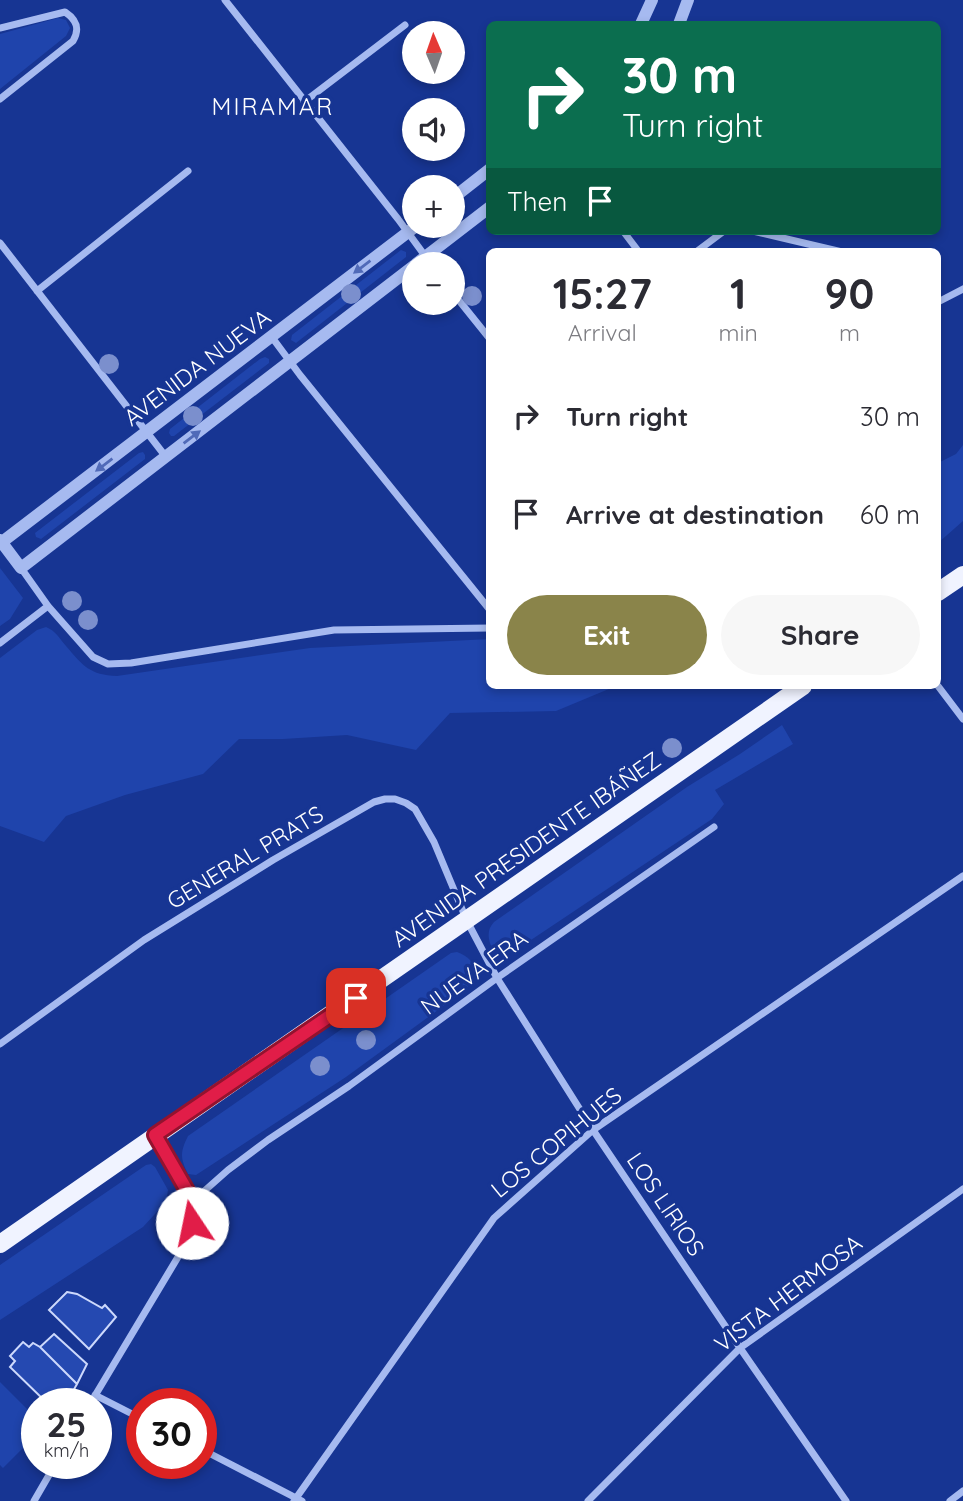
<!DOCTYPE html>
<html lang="en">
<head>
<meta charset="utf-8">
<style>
  body { margin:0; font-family:Quicksand,sans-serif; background:#f7f7f7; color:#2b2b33; height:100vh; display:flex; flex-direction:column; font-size:26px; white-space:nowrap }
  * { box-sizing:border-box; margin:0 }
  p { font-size:23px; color:#7c7c81 }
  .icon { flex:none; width:38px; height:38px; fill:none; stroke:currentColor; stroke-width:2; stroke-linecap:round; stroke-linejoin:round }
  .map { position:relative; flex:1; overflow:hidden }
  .drawer { position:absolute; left:486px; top:248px; width:455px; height:441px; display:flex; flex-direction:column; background:#fff; border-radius:10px; box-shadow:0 4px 10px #0003 }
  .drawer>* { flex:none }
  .top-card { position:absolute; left:486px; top:21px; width:455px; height:214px; border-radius:10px; box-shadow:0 4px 10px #0003; background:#0b6e4f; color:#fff; overflow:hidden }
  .needle { width:46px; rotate:358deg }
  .controls { position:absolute; left:402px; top:21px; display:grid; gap:14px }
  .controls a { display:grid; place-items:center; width:63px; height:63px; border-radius:50%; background:#fff; box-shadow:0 4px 10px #0003; font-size:35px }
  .speed { position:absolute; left:21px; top:1388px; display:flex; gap:14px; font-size:35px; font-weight:700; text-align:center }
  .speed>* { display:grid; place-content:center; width:91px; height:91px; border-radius:50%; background:#fff; box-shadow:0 4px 10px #0003; line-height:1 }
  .speed small { font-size:18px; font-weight:400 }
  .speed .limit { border:10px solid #d22; background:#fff; color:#111 }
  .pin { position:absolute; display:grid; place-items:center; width:60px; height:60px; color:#fff; margin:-30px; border-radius:14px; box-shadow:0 4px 10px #0006 }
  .me { position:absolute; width:77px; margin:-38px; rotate:349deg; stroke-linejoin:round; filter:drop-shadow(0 0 5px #0008) }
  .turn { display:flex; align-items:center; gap:24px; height:147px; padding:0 21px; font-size:32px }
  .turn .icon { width:91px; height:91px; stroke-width:2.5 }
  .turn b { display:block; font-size:49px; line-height:60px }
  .then { display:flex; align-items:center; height:66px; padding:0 21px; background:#0003; gap:14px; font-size:26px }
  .eta { display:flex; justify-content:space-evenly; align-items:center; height:119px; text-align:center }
  .eta b { font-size:42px; font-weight:700; line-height:49px }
  .action { display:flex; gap:14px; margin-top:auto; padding:14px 21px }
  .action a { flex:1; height:80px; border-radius:42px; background:#8a844a; color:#fff; font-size:28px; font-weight:700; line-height:80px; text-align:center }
  .action a+a { background:#f7f7f7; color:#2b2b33 }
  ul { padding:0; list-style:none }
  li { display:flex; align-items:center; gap:21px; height:98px; padding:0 21px }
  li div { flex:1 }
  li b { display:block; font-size:26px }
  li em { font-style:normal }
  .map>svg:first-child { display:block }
  .green { fill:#1f44ac }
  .building { fill:#2549b1; stroke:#cdd9fc; stroke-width:2 }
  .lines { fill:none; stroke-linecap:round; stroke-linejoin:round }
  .minor { stroke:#a6baf0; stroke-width:7 }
  .tertiary { stroke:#a6baf0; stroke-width:12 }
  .primary { stroke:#f0f3ff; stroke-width:18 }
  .tree { fill:#7b8fcd }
  .oneway { fill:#506ab8 }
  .route-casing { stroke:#92132f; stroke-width:18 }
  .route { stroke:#e11d48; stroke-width:12 }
  .labels { text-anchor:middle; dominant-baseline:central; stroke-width:7; stroke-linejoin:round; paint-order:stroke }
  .street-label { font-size:23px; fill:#fff; stroke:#173593 }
  .neighbourhood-label { font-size:24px; letter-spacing:2px; fill:#fff; stroke:#173593 }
</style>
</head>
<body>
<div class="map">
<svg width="963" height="1501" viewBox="0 0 963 1501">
  <rect width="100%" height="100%" fill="#173593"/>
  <!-- green -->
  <path class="green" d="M58,18l8,2 4,8 -4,8 -66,53v-55z
    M401,250l5,2v5l-110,86 -5,-3 1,-5z
    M265,357l4,2v4l-95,73h-3l-2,-3 1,-4 90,-70z
    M963,445v76l-25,22v-80l18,-9z
    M143,452l2,3v4l-104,80 -5,-2 -1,-4 104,-80z
    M0,568l23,30 -13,21 -10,7z
    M46,627c10,4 13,11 20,19 17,20 24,29 51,30l193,-28 180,-9v47h126l-60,25 -106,2 -34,37 -69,-15 -64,4h-44l-36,35 -78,21 -59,21 -22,26 -44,-16v-168l37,-28z
    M782,725l11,19 -78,46 9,14 -12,15 -190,127c-13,8 -30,12 -33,-7 -1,-7 0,-11 5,-17l193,-135 53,-33z
    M457,952c22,8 21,24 7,39l-118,86 -150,98 -8,-1c-8,-16 -8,-22 0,-38l263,-183z
    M151,1164l4,3 13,23 -2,12 -23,25 -143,93v-55l146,-100z
    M0,1382l37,37v15l-34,34 -3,-3z"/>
  <!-- building -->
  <path class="building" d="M67,1292l10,2 25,14 3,-3 11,12 -27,32 -40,-39z
    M54,1334l33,30 -10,20 -37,-37z
    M23,1342l6,5 4,-4 7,4 37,37 -11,20h-18l-38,-37 5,-6 -5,-5z"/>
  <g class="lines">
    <!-- minor -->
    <path class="minor" d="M225,0l173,219 33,45
      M0,28l65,-16c12,8 15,17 8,29l-73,58
      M304,102l101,-77
      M623,231l16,21
      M753,231l89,21
      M0,243l166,214
      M696,252l28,-21
      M37,291l151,-120
      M453,293l37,46
      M938,302l25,-13
      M271,336l29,39 190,235
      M21,568l27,38 45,51 15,7 23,-1 203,-33 156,-2
      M0,643l48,-37
      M938,686l25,33
      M0,1044l144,-104 129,-80 101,-58 11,-3h10l11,4 9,6 19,33 33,79 30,57 96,152 147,218 106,153
      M193,1201l35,-31 40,-30 81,-54 148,-108 217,-151
      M95,1395l47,24
      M90,1404l94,-157 9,-24v-22l-37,-64
      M201,1449l101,52
      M34,1501l22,-38
      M294,1501l200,-283 99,-88 370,-254
      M588,1501l152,-153 223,-159
      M950,1501l13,-10"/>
    <!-- tertiary -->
    <path class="tertiary" d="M641,24l11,-24
      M679,24l9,-24
      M453,198l37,-29
      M416,264l74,-57
      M0,540l21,28 394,-303
      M2,542l414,-316"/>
    <!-- primary -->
    <path class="primary" d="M938,592l25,-17
      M0,1244l803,-558"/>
  </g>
  <!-- trees -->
  <g class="tree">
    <circle cx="351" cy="294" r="10"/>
    <circle cx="472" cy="296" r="10"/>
    <circle cx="109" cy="364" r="10"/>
    <circle cx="193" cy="416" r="10"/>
    <circle cx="72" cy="601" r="10"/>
    <circle cx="88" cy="620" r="10"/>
    <circle cx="672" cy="748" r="10"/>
    <circle cx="366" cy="1040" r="10"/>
    <circle cx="320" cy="1066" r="10"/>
  </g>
  <!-- one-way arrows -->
  <defs><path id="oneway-solid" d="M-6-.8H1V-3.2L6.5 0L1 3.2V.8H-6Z" transform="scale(1.75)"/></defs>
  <g class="oneway">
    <use href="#oneway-solid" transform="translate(362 267) rotate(143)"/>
    <use href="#oneway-solid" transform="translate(192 437) rotate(-37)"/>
    <use href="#oneway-solid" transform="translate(104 465) rotate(143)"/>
  </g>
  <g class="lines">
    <defs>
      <path id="route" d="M192,1223l1,-22 -38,-66 201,-137"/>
    </defs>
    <!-- route casing -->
    <use href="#route" class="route-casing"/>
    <!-- route -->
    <use href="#route" class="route"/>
  </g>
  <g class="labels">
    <!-- street labels -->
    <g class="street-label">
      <text transform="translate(197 367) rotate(-37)">AVENIDA NUEVA</text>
      <text transform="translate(526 849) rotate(-35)">AVENIDA PRESIDENTE IBÁÑEZ</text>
      <text transform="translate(245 857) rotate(-31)">GENERAL PRATS</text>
      <text transform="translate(474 972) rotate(-36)">NUEVA ERA</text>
      <text transform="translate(556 1142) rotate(-39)">LOS COPIHUES</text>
      <text transform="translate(666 1204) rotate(56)">LOS LIRIOS</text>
      <text transform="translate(788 1293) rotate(-37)">VISTA HERMOSA</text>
    </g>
    <!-- neighbourhood labels -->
    <g class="neighbourhood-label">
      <text x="273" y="106">MIRAMAR</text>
    </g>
  </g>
</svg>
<div class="controls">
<a><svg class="needle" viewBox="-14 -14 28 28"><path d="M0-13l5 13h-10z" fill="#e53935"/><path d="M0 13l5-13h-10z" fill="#7c7c81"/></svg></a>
<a><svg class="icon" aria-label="sound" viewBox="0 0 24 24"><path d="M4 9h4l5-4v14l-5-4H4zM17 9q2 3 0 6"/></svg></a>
<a>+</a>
<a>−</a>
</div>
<div class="speed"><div>25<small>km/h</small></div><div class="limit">30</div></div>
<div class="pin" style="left:356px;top:998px;background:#d93025"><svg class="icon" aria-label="arrive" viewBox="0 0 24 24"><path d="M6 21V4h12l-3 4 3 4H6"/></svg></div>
<svg class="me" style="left:192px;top:1223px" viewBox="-20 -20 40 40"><circle r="19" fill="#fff"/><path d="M0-13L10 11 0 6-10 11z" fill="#e11d48"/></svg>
<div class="top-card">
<div class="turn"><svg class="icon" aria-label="right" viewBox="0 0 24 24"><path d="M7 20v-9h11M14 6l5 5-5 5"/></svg><div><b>30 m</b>Turn right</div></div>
<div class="then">Then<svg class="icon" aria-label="arrive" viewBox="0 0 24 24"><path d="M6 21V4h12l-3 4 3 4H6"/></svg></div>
</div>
<section class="drawer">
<div class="eta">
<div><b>15:27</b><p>Arrival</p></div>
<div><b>1</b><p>min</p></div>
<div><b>90</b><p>m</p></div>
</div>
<ul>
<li><svg class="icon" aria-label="right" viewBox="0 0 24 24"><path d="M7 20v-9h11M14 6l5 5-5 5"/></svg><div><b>Turn right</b></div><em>30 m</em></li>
<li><svg class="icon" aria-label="arrive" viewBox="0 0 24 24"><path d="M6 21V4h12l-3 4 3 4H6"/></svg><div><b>Arrive at destination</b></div><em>60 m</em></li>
</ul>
<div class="action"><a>Exit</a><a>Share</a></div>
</section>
</div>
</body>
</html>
